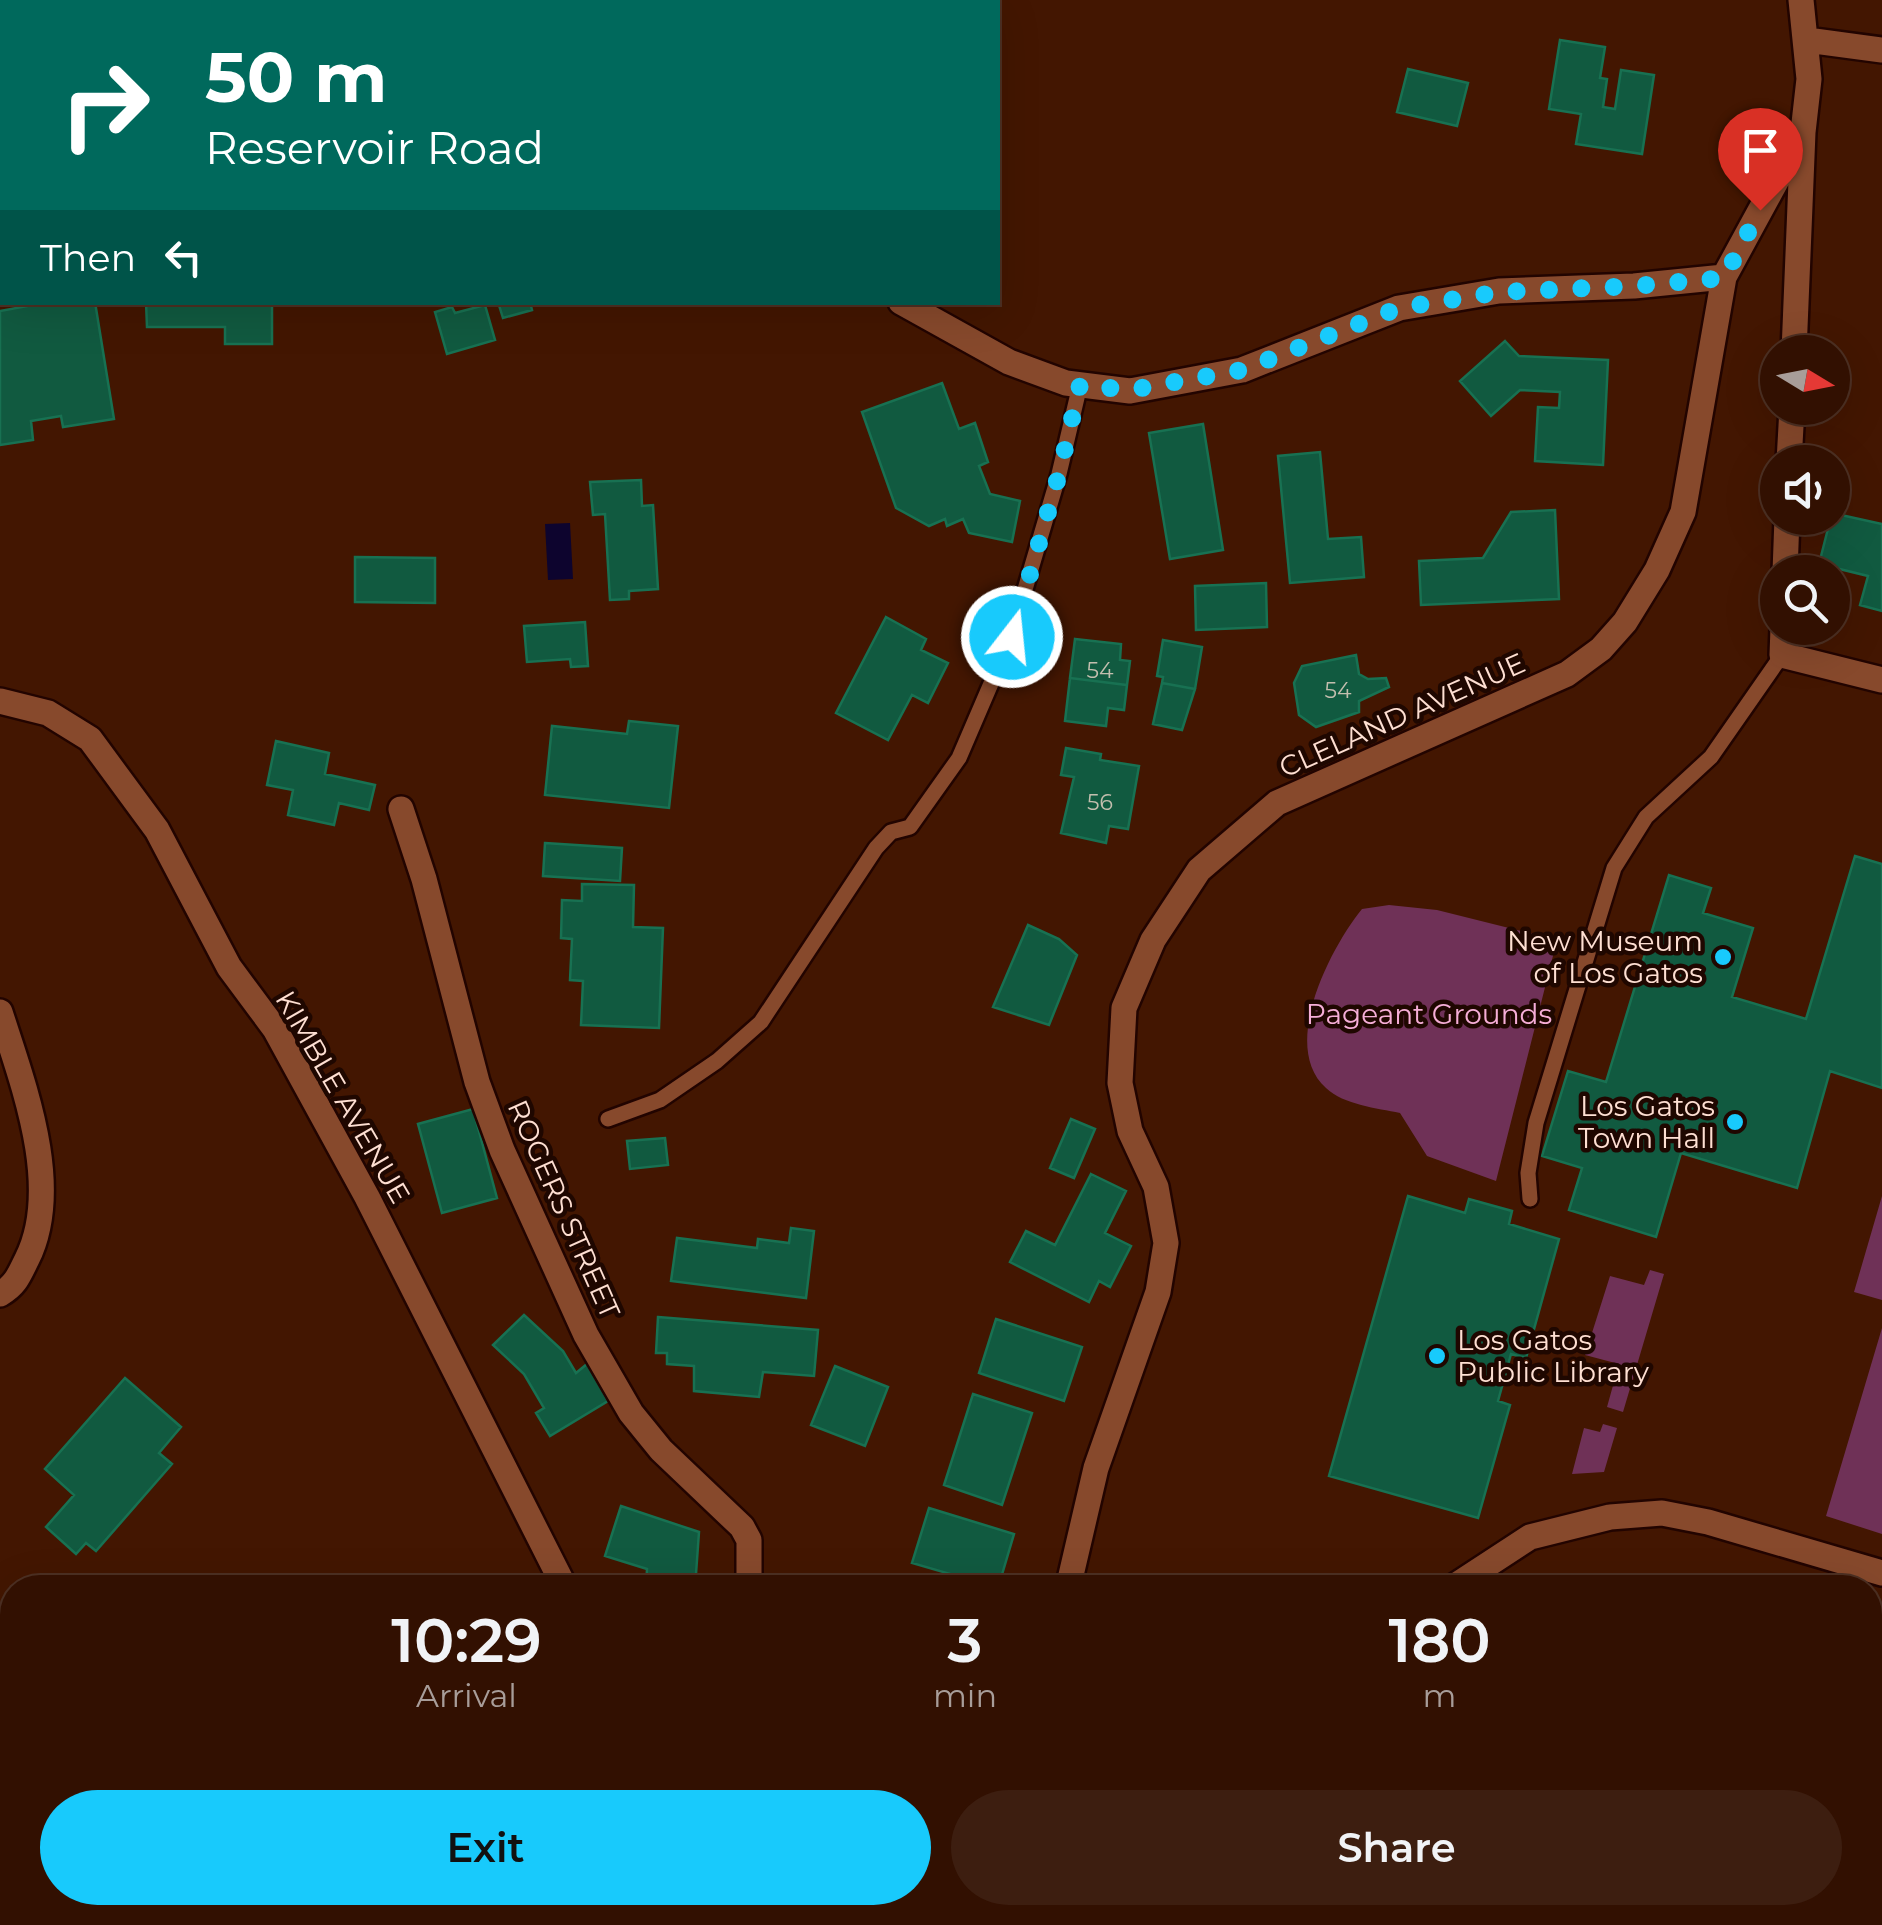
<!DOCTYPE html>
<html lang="en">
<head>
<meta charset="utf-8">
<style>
  body { margin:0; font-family:Montserrat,sans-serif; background:#3d1e10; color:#f1f3f6; height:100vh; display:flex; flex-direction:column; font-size:38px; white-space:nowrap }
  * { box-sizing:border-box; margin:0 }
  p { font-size:32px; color:#a89d99 }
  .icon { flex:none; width:55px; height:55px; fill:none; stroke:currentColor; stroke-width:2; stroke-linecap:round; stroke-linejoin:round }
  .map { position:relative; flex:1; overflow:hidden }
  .details { position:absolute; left:0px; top:1575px; width:1882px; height:350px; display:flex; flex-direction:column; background:#321001; border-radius:40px 40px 0 0; box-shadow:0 10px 40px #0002,0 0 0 2px #4d3023 }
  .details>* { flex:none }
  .guide { position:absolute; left:0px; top:0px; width:1000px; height:305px; box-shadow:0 10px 40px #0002,0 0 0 2px #4d3023; background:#00695c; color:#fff; overflow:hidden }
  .needle { width:65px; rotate:100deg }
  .buttons { position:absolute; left:1760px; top:335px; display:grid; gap:20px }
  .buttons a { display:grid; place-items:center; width:90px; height:90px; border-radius:50%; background:#321001; box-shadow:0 10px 40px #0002,0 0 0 2px #4d3023; font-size:50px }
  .pin { position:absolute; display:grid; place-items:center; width:85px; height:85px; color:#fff; margin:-102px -42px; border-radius:50% 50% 50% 0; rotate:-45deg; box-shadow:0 0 10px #0007 }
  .pin .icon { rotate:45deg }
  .me { position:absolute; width:110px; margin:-55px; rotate:16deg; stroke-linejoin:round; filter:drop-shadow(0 0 8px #0008) }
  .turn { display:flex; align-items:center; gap:35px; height:210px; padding:0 40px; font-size:45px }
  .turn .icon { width:130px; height:130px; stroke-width:2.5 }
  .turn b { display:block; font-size:70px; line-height:85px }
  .then { display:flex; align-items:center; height:95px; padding:0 40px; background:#0003; gap:20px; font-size:38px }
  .eta { display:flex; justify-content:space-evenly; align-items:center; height:170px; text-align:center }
  .eta b { font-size:60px; font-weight:600; line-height:70px }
  .button { display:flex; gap:20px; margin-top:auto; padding:20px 40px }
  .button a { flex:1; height:115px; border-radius:60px; background:#18cafc; color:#111; font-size:40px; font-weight:600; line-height:115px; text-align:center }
  .button a+a { background:#3d1e10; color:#f1f3f6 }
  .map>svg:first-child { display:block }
  .green { fill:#6f3157 }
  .water { fill:#0d042e }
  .building { fill:#115a40; stroke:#187152; stroke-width:2.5 }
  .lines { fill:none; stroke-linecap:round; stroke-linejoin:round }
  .service-casing { stroke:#220400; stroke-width:20 }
  .minor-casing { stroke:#220400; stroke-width:30 }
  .service { stroke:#87492c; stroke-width:15 }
  .minor { stroke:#87492c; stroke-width:25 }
  .route { stroke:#18cafc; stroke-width:18; stroke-dasharray:0 32.4 }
  .poi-dot { fill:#18cafc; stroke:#1f0700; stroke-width:4 }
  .labels { text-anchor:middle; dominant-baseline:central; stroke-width:9; stroke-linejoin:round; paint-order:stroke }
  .number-label { font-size:22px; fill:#c3beae }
  .street-label { font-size:28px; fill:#fedfd2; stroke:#1f0700 }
  .poi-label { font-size:28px; fill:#fedfd2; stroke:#1f0700; text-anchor:end }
  .park-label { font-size:28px; fill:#f6aed7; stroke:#1f0700 }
</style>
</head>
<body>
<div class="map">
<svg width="1882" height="1925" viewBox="0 0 1882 1925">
  <rect width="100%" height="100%" fill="#431601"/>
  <!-- green -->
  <path class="green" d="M1389,905l48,5 120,30 -61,241 -69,-25 -27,-43c-23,-5 -56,-8 -74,-25 -47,-42 5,-141 36,-179z
    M1882,1196v104l-28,-8z
    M1650,1270l14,4 -41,138 -16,-5 12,-43 -34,-9 25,-79 34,9z
    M1882,1328v206l-56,-18z
    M1603,1424l14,4 -13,44 -32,2 12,-46 16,4z"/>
  <!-- water -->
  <path class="water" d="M570,523l3,56 -25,1 -3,-56z"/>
  <!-- building -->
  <path class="building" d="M1560,40l45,7 -5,31 7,1 -4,28 12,2 6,-39 33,5 -12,79 -66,-10 5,-30 -32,-5z
    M1408,69l60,14 -11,43 -60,-14z
    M49,302h46l19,117 -51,8 -2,-11 -30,5 2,19 -33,5v-134z
    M146,302h126v42h-47v-17h-78z
    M498,302h32l2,8 -29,8z
    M485,305l10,35 -48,14 -12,-42 17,-5 3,6z
    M1505,341l14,15 89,4 -5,105 -68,-4 3,-54 21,1 1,-16 -40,-2 -29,26 -31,-35z
    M942,383l17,46 16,-6 13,39 -9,4 11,28 30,7 -8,41 -43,-9 -6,-14 -16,7 -2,-7 -16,7 -33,-18 -34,-96z
    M1203,424l20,126 -53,9 -21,-126z
    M1320,452l8,87 33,-2 3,40 -74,6 -12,-127z
    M641,480l1,26 11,-1 5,84 -29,2v8l-19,1 -5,-86 -12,1 -3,-33z
    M1555,510l4,89 -138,6 -2,-44 64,-3 28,-46z
    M1832,513l50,11v87l-22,-6 8,-29 -49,-12z
    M355,557l80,1v45l-80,-1z
    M1266,583l1,44 -71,3 -1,-44z
    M886,617l40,22 -5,11 27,13 -20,40 -16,-8 -24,45 -52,-27z
    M585,622l3,44 -17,1 -1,-8 -43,3 -3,-36z
    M1075,639l46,5 -1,16 10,1 -3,24 -57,-7z
    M1163,640l39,7 -7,42 -33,-6 1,-6 -6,-1z
    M1356,655l3,19 9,5 18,-1 3,9 -30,14v11l-43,15 -17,-12 -5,-32 8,-17z
    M1070,678l57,7 -3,25 -16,-2 -2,18 -41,-5z
    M1162,683l33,6 -13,41 -29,-6z
    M629,721l49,5 -9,82 -124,-13 7,-69 75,8z
    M276,741l53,12 -4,21 50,11 -6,25 -30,-7 -5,22 -46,-10 5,-25 -26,-5z
    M1066,748l35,6 -1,6 39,6 -11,63 -19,-3 -3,17 -45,-10 13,-56 -13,-2z
    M545,843l77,5 -2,33 -77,-5z
    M1855,856l27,8v224l-52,-17 -33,117 -116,-35 -25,84 -87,-27 13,-42 -40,-12 26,-85 38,11 63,-207 42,13 -8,25 50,15 -21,69 74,22z
    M582,884l52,1 -1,42 30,1 -4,100 -78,-3 2,-44 -13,-1 2,-41 -11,-1 1,-38 20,1z
    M1028,925l31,14 18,16 -28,70 -56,-18z
    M473,1109l24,89 -55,15 -24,-89z
    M1071,1119l24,10 -21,49 -24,-10z
    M665,1138l3,27 -38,4 -3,-28z
    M1091,1174l35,17 -21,42 26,13 -21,41 -11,-6 -10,21 -79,-40 16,-31 29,14z
    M1408,1196l57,17 4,-14 43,12 -3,13 50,15 -33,119 -15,-4 -13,47 12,4 -32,113 -149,-42z
    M791,1228l23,3 -8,67 -135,-17 6,-43 80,10 1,-9 31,4z
    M524,1315l39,36 13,22 11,-9 21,37 -58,35 -14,-23 8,-5 -20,-34 -31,-29z
    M658,1317l160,13 -4,46 -51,-4 -4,25 -65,-6v-25l-27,-2v-11h-11z
    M996,1319l86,28 -18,54 -85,-28z
    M835,1366l53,21 -23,59 -54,-21z
    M125,1378l56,49 -22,26 13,11 -76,87 -10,-8 -10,11 -30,-27 28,-32 -29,-26z
    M973,1394l59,19 -30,92 -58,-20z
    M621,1506l78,26 -4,56h-49l1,-19 -42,-13z
    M929,1508l85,26 -16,54 -86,-25z
    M1870,1710l12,4v73l-12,-4z
    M691,1912h54l-5,13h-53z
    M818,1912h50l-4,13h-43l-6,-2z
    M932,1912h4l42,13h-50z
    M1400,1912h103l-2,13h-104z
    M1662,1912h160l-2,13h-161z"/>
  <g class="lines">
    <defs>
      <path id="service" d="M608,1119l52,-19 57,-39 44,-39 115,-174 15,-16 19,-5 49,-69 52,-121 48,-163 21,-89
        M1530,1199l-2,-26 8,-50 78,-255 32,-51 65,-60 71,-102"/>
      <path id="minor" d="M195,0l3,2
        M1807,40l75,10
        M901,302l108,60 57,21 64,8 112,-21 157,-62 100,-17 135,-5 90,-9
        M1794,352l9,-220 6,-53 -8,-79
        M1789,462l3,-54
        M1785,572l2,-54
        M1783,628l-1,27 100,25
        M0,701l48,12 42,26 67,91 72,137 46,62 92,168 198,391
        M401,809l23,70 53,203 25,68 84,185 45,78 30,37 81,77 7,13v48
        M0,1012c23,72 63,175 27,247 -8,16 -11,26 -27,35
        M1068,1588l28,-120 62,-176 8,-49 -10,-56 -26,-56 -10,-48 4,-75 29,-68 46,-70 78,-67 290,-129 34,-25 24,-27 32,-52 26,-58 41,-235 79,-145
        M1452,1588l78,-51 80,-20 52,-4 46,9 174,51
        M1328,1925l1,-13"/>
    </defs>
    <!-- service casing -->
    <use href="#service" class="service-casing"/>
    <!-- minor casing -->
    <use href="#minor" class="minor-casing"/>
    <!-- service -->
    <use href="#service" class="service"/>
    <!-- minor -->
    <use href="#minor" class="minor"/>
  </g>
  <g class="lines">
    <!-- route -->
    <path class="route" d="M1012,637l47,-163 21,-89 50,5 112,-20 157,-62 101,-16 134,-6 90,-8 36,-68"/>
  </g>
  <!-- markers -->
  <g class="poi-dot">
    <circle cx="1723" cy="957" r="10"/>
    <circle cx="1735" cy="1122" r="10"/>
    <circle cx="1437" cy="1356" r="10"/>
  </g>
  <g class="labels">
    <!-- number labels -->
    <g class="number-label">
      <text x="1100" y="670">54</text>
      <text x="1338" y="690">54</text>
      <text x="1100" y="802">56</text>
    </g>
    <!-- street labels -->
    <g class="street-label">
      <text transform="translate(1402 715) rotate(-24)">CLELAND AVENUE</text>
      <text transform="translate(343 1097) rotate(60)">KIMBLE AVENUE</text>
      <text transform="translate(564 1209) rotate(66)">ROGERS STREET</text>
    </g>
    <!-- poi labels -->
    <g class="poi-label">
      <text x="1703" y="941">New Museum<tspan x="1703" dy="32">of Los Gatos</tspan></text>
      <text x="1715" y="1106">Los Gatos<tspan x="1715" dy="32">Town Hall</tspan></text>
      <text x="1457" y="1340" text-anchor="start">Los Gatos<tspan x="1457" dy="32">Public Library</tspan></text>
    </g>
    <!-- park labels -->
    <g class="park-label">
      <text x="1429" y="1014">Pageant Grounds</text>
    </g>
  </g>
</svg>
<div class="buttons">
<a><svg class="needle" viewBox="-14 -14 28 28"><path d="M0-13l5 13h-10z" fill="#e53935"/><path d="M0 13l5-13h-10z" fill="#a89d99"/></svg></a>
<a><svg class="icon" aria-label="sound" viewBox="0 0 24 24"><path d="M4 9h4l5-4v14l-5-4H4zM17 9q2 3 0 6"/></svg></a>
<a><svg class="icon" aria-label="search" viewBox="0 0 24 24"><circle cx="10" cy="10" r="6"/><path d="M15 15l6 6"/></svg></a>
</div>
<div class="pin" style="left:1760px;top:210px;background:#d93025"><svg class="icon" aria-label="arrive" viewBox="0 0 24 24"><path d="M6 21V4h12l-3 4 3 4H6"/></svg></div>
<svg class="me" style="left:1012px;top:637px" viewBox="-20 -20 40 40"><circle r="17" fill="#18cafc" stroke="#fff" stroke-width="3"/><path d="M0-11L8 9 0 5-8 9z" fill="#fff"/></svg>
<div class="guide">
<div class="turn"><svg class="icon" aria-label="right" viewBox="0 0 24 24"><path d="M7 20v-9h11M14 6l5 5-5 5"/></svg><div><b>50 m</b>Reservoir Road</div></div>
<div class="then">Then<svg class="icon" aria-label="left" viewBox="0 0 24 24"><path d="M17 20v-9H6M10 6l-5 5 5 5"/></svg></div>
</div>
<section class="details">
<div class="eta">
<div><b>10:29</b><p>Arrival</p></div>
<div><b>3</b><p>min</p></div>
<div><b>180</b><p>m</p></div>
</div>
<div class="button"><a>Exit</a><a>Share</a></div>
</section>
</div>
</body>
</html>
